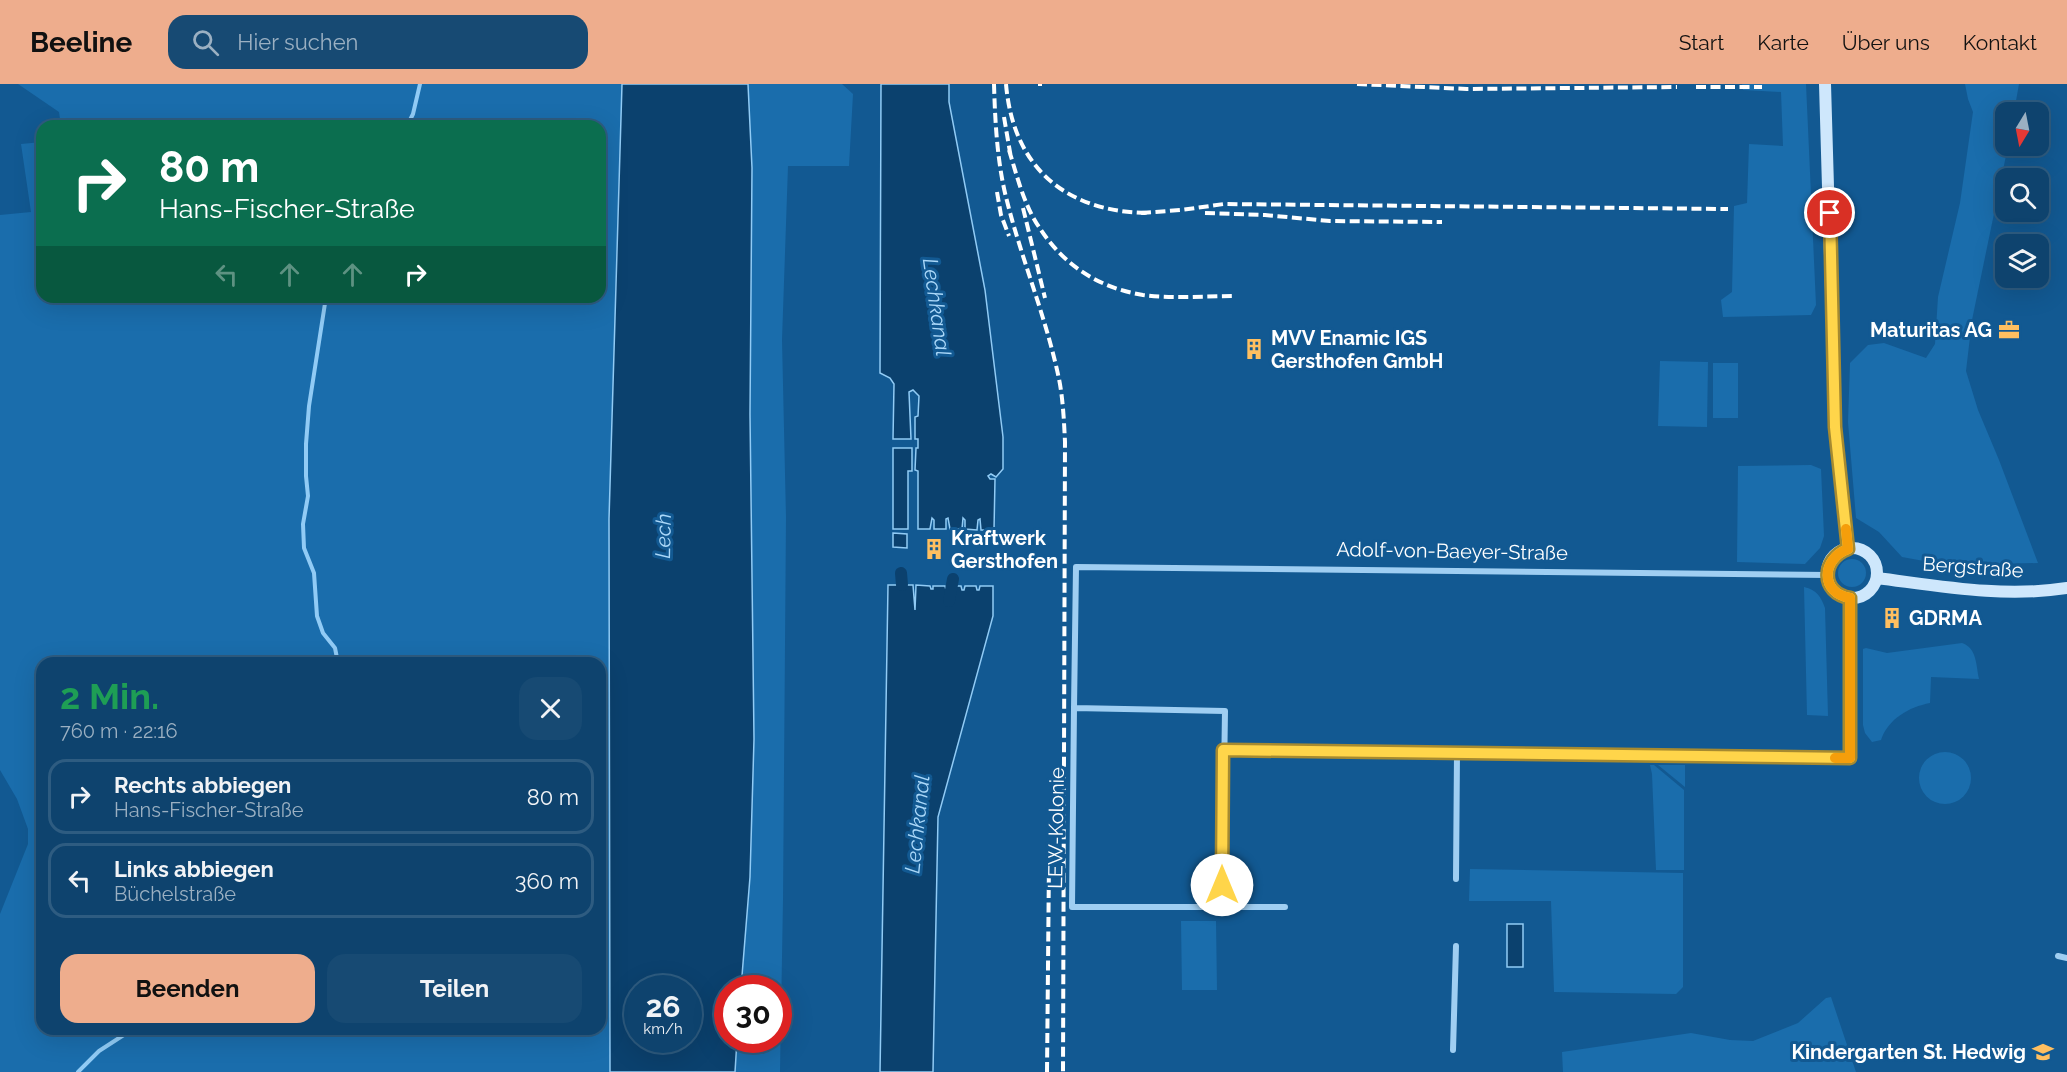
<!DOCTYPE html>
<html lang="de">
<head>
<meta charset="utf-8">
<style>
  body { margin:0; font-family:Raleway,sans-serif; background:#174a73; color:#f1f3f6; height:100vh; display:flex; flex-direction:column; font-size:22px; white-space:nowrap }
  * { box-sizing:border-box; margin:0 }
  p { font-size:20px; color:#9bb0c2 }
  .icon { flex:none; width:33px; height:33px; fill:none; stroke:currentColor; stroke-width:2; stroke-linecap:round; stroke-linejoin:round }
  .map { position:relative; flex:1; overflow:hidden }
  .side { position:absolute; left:36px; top:573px; width:570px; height:378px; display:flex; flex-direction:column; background:#0e436e; border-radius:18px; box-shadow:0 6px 24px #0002,0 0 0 2px #2e5c81 }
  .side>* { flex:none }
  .guide { position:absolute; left:36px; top:36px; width:570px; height:183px; border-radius:18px; box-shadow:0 6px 24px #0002,0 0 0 2px #2e5c81; background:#0b6e4f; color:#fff; overflow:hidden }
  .needle { width:39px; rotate:190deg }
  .fabs { position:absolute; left:1995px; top:18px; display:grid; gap:12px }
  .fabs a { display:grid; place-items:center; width:54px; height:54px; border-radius:12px; background:#0e436e; box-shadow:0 6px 24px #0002,0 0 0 2px #2e5c81; font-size:30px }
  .speed { position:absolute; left:624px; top:891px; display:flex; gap:12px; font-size:30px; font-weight:700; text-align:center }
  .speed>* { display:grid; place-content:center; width:78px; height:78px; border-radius:50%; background:#0e436e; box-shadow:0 6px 24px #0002,0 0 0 2px #2e5c81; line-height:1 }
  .speed small { font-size:15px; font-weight:400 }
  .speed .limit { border:9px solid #d22; background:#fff; color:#111 }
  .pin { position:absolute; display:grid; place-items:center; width:51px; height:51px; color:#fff; margin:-26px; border:3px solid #fff; border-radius:50%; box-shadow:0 2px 6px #0007 }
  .me { position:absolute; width:66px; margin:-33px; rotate:0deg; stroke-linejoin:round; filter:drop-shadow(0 0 4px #0008) }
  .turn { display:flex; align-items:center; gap:21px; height:126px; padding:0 24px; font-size:27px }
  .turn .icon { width:78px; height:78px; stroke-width:2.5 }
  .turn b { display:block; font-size:42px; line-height:51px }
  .lanes { display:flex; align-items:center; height:57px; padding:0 24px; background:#0003; justify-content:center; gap:30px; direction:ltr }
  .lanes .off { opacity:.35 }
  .round { display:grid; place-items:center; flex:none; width:63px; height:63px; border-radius:18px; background:#174a73 }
  .summary { display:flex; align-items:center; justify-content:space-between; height:102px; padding:0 24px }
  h1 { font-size:36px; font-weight:700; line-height:45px; color:#1e9e55 }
  .action { display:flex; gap:12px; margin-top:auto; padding:12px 24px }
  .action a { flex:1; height:69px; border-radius:18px; background:#eead8d; color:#111; font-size:24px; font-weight:700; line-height:69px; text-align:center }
  .action a+a { background:#174a73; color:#f1f3f6 }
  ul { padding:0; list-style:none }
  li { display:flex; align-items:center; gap:18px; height:75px; margin:0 12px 9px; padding:0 12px; border:3px solid #2e5c81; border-radius:18px }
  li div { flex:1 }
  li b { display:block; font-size:22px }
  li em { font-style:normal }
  header { display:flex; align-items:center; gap:36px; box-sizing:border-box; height:84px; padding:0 30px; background:#eead8d; color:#111 }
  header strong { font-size:28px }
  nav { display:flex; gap:33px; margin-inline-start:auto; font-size:21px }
  .search { width:420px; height:54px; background:#174a73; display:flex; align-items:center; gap:15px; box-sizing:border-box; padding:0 21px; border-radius:18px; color:#9bb0c2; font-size:22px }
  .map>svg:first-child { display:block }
  .green { fill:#1a6dac; fill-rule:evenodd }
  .water { fill:#0b416e; stroke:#91cbf5; stroke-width:1.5; fill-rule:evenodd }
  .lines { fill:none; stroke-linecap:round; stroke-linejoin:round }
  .stream { stroke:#91cbf5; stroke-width:4 }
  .canal { stroke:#0b416e; stroke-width:12 }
  .street { stroke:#9fcef2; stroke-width:6 }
  .secondary { stroke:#cee7fc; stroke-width:12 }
  .rail { stroke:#fff; stroke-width:4; stroke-dasharray:10 4.5; stroke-linecap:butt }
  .route-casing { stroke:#a68a30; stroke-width:15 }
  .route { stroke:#ffd54a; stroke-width:10 }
  .slow { stroke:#f59e0b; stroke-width:10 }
  .labels { text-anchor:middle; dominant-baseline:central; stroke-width:6; stroke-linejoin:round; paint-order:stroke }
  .poi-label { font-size:20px; font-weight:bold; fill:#fff; stroke:#125992; text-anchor:start }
  .street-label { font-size:20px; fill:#fff; stroke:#125992 }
  .water-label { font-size:21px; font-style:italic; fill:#abd8f9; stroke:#125992 }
</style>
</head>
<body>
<header>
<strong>Beeline</strong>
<div class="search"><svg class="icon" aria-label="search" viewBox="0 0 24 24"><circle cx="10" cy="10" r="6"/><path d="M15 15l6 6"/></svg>Hier suchen</div>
<nav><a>Start</a><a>Karte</a><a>Über uns</a><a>Kontakt</a></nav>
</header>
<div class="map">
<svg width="2067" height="988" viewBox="0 0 2067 988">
  <rect width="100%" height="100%" fill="#125992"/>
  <!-- green -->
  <path class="green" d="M18,0h604l-13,435 1,553h-610v-158l28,-70v-15l-11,-30 -17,-29v-555l31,-3 -10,-68 21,-2v155h558v-171h-539l-2,-14zM42,579h558v366h-558z
    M748,0h94l11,10 -4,72h-61l-6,174 4,177 -3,383 -3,172h-45l2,-32h41v-52h-37l9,-111 4,-138 -4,-325 2,-246z
    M1742,0h64l10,221 -5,10 -88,2 -2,-17 11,-8 2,-86 13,-3 2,-59 34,2 -2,-54 -38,-2z
    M1965,0h54l-5,28h-8v34h2l-36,174 -6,51 12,39 21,50 39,103 -92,2 -44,-8 -23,-25 -23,-14 -8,-96 2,-59 18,-18 16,-2 42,15 9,-14 3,-47 22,-94 13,-91 -5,-13z
    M1660,277l48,1 -1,65 -49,-1z
    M1713,279h25v55h-25z
    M1811,381l10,4 3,67 -4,12 -15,16 -68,-2 1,-96z
    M1838 489a14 14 0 1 1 28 0a14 14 0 1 1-28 0Z
    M1804,503c13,3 17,10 21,21l3,108 -21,-1z
    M1962,559c15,5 14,22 17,36l-48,-2 -1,26c-21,4 -42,16 -49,37l-9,2 -7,-9 -2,-8v-76l3,-1 21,5z
    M1919 694a26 26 0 1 1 52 0a26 26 0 1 1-52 0Z
    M1650,681h4l30,25v80h-28l-4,-96z
    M1658,681h27v22z
    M1470,785l213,4v114l-7,7 -122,-2 -3,-91h-82z
    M1181,837h35l1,69h-35z
    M1831,913l25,75h-293l-1,-20 129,-19 39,7 23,1 45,-18 28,-25z"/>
  <!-- water -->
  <path class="water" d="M622,0h126l4,84 -2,246 4,325 -4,138 -9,111h-13v52h9l-2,32h-125l-1,-553zM688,904v52h-50v-52z
    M881,0h68v18l36,188 18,147v32l-7,8 -5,-3 -3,2 2,3h5l-1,51h-13l-1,-11 -2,1 -1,10 -12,-1v-9l-2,-2 -1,11h-12l-2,-11 -2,1v10h-12v-9l-2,-2 -2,11h-12v-58l-3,-1 1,-22h2v-9h-3v-22l3,-1 1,-20 -6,-6 -4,2 2,47h-18l1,-55 -4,-6 -10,-5z
    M893,364h19v23h-4v58h-15z
    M893,449l14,1v14l-14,-1z
    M888,501h25l2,25 1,-25 14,1 1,3h2v-3h12l1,4 2,-1 1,-3h12l1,4h2l1,-4h11l1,4h2l1,-4h13v30l-55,201 -5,255h-53z
    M1507,840h16v43h-16z"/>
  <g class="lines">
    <!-- stream -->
    <path class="stream" d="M407,42l6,-12 7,-30
      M326,213l-17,109 -3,38v32l2,20 -5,28 1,24 10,25 3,43 6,17 12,15 3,15
      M78,988l21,-21 34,-22"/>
    <!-- canal -->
    <path class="canal" d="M901,489l1,12
      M949,517l4,-22"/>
    <!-- street -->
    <path class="street" d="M1074,624l2,-141 752,8
      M1223,666l627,8v-160
      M1456,795l1,-126
      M1222,823l3,-196 -151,-3 -2,199h213
      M2058,872l9,2
      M1453,966l3,-104"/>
    <!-- secondary -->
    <path class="secondary" d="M1825,0l10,343 13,122
      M1827 489a25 25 0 1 1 50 0a25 25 0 1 1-50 0Z
      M1877,494c63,8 126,20 190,10"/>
    <!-- rail -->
    <path class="rail" d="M994,0c1,36 3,74 11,109 15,63 41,123 54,186 4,20 5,42 6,63l-2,630
      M1006,0c7,83 59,128 142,129
      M1040,0v2
      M1357,0l110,5 210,-2
      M1696,3h66
      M1004,33l7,41
      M1009,66c8,26 15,55 30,77 24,38 60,61 104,68 29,4 62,1 91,1
      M997,108l4,23 8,21
      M1023,124l22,90
      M1141,129l40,-3 43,-6 504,5
      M1205,129l60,2 65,6 112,1
      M1047,988l2,-212"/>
  </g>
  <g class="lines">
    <defs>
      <path id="route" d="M1222,801l1,-135 627,8v-160c-30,-5 -29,-39 -2,-49l-13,-122 -5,-214"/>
    </defs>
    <!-- route casing -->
    <use href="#route" class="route-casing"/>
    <!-- route -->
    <use href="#route" class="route"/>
    <!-- slow -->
    <path class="slow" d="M1835,674h15v-160c-30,-5 -29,-39 -2,-49l-2,-20"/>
  </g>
  <!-- icons -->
  <defs>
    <symbol id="office-bare" viewBox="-9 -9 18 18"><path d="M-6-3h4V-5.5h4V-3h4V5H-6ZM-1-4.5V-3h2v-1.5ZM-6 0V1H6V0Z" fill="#ffbf60" stroke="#125992" stroke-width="2.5" paint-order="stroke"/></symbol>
    <symbol id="building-bare" viewBox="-9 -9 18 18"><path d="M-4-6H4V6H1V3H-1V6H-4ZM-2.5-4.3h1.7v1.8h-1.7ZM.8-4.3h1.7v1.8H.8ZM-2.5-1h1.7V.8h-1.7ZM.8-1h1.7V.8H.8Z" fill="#ffbf60" stroke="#125992" stroke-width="2.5" paint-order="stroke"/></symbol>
    <symbol id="school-bare" viewBox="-9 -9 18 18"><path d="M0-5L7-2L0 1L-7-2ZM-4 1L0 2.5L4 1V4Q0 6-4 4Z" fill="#ffbf60" stroke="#125992" stroke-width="2.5" paint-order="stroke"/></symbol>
  </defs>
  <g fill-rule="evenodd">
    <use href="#office-bare" x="1994" y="231" width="30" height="30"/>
    <use href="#building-bare" x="1239" y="250" width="30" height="30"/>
    <use href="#building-bare" x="919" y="450" width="30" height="30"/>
    <use href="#building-bare" x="1877" y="519" width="30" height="30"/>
    <use href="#school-bare" x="2028" y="953" width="30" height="30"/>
  </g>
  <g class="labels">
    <!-- poi labels -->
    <g class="poi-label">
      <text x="1992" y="246" text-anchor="end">Maturitas AG</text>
      <text x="1271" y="254">MVV Enamic IGS<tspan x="1271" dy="23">Gersthofen GmbH</tspan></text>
      <text x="951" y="454">Kraftwerk<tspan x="951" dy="23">Gersthofen</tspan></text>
      <text x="1909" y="534">GDRMA</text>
      <text x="2026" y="968" text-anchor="end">Kindergarten St. Hedwig</text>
    </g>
    <!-- street labels -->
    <g class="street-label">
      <text transform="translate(1452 467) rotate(1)">Adolf-von-Baeyer-Straße</text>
      <text transform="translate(1973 483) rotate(4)">Bergstraße</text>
      <text transform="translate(1056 744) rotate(-89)">LEW-Kolonie</text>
    </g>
    <!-- water labels -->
    <g class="water-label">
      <text transform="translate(937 223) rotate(82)">Lechkanal</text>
      <text transform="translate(663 452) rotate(-89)">Lech</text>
      <text transform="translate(917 740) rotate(-84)">Lechkanal</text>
    </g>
  </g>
</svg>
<div class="fabs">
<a><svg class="needle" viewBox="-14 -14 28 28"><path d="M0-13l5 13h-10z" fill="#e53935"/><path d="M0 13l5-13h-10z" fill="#9bb0c2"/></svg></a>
<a><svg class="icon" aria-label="search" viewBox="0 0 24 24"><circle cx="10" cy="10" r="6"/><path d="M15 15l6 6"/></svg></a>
<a><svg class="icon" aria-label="layers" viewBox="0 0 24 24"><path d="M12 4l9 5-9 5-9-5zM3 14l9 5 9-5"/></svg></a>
</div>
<div class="speed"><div>26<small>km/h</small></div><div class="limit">30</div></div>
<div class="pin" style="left:1830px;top:129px;background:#d93025"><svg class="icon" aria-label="arrive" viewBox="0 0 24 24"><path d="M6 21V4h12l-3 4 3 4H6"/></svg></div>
<svg class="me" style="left:1222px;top:801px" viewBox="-20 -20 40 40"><circle r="19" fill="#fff"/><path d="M0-13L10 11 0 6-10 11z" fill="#ffd54a"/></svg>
<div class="guide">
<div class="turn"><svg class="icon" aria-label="right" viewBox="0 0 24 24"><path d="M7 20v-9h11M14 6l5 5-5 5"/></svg><div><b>80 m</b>Hans-Fischer-Straße</div></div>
<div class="lanes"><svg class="icon off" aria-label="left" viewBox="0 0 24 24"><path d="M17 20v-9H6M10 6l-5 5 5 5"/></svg><svg class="icon off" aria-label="ahead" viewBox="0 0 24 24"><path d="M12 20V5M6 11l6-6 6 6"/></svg><svg class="icon off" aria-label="ahead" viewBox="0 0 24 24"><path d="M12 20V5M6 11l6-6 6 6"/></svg><svg class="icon" aria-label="right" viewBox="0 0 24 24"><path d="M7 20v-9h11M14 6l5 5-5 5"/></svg></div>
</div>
<section class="side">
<div class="summary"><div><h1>2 Min.</h1><p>760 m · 22:16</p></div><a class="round"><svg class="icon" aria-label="close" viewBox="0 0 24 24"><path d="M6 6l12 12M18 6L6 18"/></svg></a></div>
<ul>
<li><svg class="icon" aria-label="right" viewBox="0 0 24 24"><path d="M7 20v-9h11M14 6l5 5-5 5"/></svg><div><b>Rechts abbiegen</b><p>Hans-Fischer-Straße</p></div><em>80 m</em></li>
<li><svg class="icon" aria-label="left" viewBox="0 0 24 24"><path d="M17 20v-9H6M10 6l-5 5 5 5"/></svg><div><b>Links abbiegen</b><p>Büchelstraße</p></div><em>360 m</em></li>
</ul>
<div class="action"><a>Beenden</a><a>Teilen</a></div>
</section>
</div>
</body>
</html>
